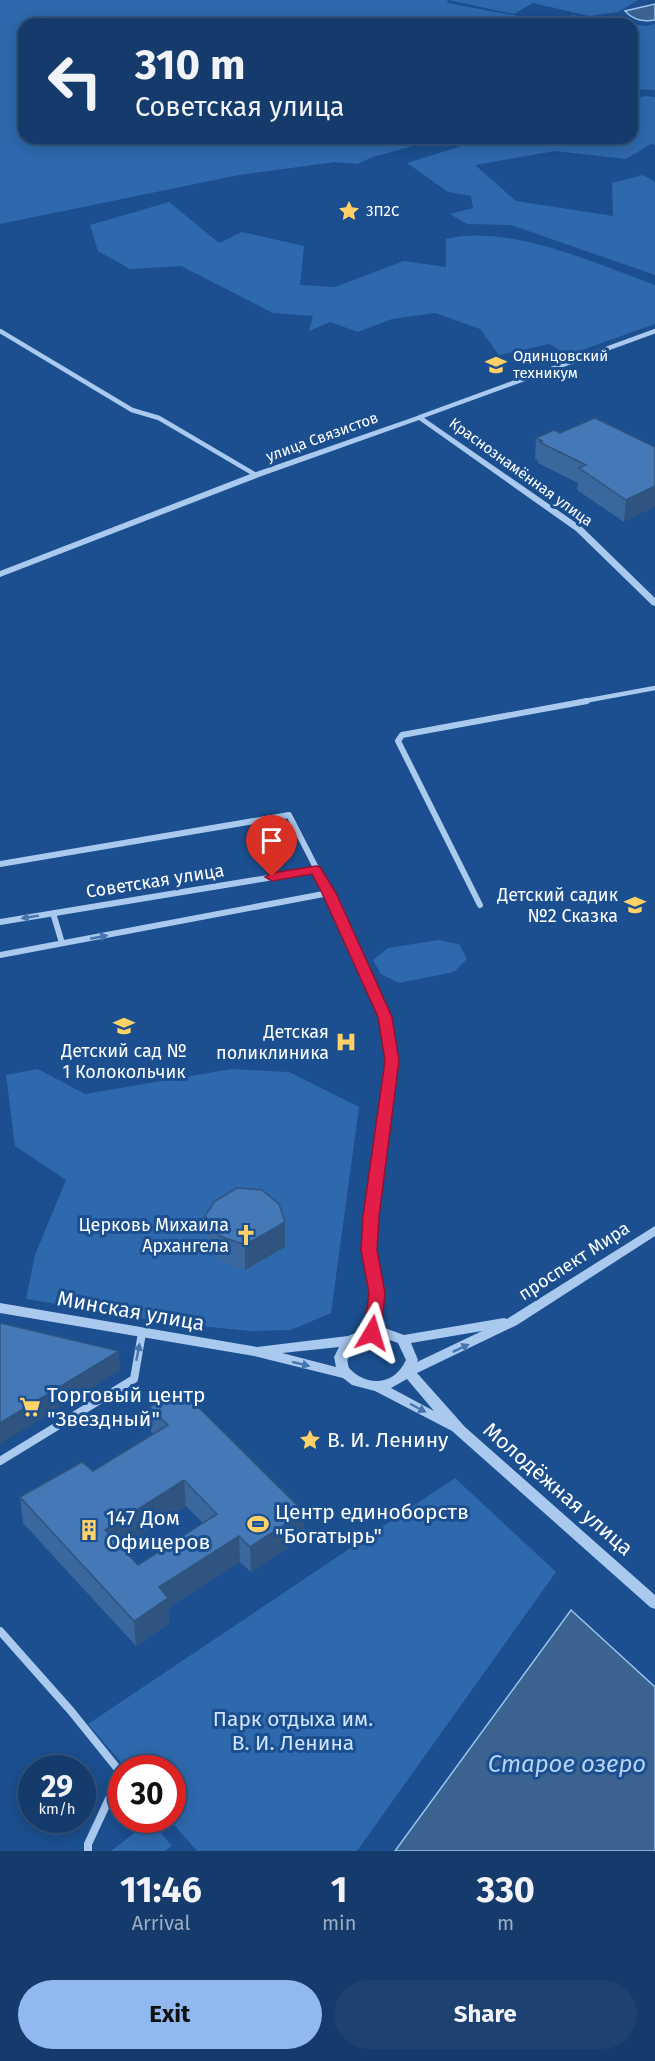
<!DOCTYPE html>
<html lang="en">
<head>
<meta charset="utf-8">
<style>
  body { margin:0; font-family:"Fira Sans",sans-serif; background:#1d4271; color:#f1f3f6; height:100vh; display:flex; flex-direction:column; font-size:22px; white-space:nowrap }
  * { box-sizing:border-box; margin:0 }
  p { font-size:20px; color:#9dadc1 }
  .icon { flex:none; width:33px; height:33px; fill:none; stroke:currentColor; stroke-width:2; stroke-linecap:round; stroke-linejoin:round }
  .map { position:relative; height:1851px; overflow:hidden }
  .panel { display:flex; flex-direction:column; background:#143b6b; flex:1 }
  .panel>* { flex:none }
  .top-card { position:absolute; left:18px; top:18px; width:620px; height:126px; border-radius:18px; box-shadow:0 3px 15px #0003,0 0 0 2px #33557e; background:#143b6b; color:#f1f3f6; overflow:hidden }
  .speed { position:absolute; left:18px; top:1755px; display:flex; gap:12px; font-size:30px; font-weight:700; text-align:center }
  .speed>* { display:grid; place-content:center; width:78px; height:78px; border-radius:50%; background:#143b6b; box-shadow:0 3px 15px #0003,0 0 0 2px #33557e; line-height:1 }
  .speed small { font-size:15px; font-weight:400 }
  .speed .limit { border:9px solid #d22; background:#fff; color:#111 }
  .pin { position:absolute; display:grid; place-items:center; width:51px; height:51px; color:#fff; margin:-62px -26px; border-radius:50% 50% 50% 0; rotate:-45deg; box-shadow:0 0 6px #0007 }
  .pin .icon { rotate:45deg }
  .me { position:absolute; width:66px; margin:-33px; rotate:7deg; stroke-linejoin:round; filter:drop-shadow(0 0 4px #0008) }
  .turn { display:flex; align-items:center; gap:21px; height:126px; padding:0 18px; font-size:27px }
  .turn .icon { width:78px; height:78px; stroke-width:2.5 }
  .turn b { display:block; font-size:42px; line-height:51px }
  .eta { display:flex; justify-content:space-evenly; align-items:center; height:102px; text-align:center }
  .eta b { font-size:36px; font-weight:700; line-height:42px }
  .cta { display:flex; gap:12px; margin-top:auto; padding:12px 18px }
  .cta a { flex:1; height:69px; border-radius:36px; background:#90b9f0; color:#111; font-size:24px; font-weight:700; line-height:69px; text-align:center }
  .cta a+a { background:#1d4271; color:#f1f3f6 }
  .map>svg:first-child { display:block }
  .green { fill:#2e69ad }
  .water { fill:#3c6290; stroke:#9cc4f0; stroke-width:1.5 }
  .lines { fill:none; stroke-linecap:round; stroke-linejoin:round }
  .minor-far2 { stroke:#a9c9ee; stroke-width:4.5 }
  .minor-far1 { stroke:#a9c9ee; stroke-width:6 }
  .minor { stroke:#a9c9ee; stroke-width:8 }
  .tertiary { fill:#a9c9ee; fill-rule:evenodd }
  .wall { fill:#3a679d; fill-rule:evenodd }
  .shaded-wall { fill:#305480 }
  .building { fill:#4478b7; stroke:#305480; stroke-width:1.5; fill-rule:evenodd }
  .oneway { fill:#4674ac }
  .route { fill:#e11d48; stroke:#92132f; stroke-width:1.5 }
  .labels { text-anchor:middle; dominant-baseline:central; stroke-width:6; stroke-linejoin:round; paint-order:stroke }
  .far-poi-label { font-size:15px; fill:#fff; stroke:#1b4f8f; text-anchor:start }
  .far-street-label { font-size:15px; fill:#fff; stroke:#1b4f8f }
  .street-label { font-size:18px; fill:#fff; stroke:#1b4f8f }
  .poi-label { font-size:18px; fill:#fff; stroke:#1b4f8f; text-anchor:end }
  .near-street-label { font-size:21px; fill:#fff; stroke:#1b4f8f }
  .near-poi-label { font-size:21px; fill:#fff; stroke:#1b4f8f; text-anchor:start }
  .near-park-label { font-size:21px; fill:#cfe3fa; stroke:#1b4f8f }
  .near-water-label { font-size:24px; font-style:italic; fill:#b5d3f5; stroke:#1b4f8f }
</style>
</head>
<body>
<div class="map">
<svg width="655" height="1851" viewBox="0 0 655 1851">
  <rect width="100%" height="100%" fill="#1b4f8f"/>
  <!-- green -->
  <path class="green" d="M0,0h638l-20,12 -29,4 -56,-13 -19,11 -66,-14 -1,3 77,14 13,7h-513v114h418l-69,19 -16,7 -22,-2 -96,13 -239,49z
    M571,15l75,11 9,-2v66l-23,-1v-65h-61z
    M645,96l10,1v48l-4,-1 -25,15 -71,-8 -80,14 41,36 97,15 -1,-33 31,-8 12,7v93l-144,-50 -44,-1 -17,-10 23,-6 -2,-12 -23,-4 -41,-29 80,-25h145v-39z
    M169,202l50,41 23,-11 62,14 -4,39 35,2 69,-26 42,6v-28c60,-16 152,25 209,46v39l-87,31 -19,-11 -50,11 -19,-26 -45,-16 -43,6 -34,13 -28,-10 -21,9 4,-15 -40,-3 -92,-47 -51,3 -32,-18 -8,-26z
    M438,940l21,4 8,15 -13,13 -55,11 -18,-9 -8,-14 15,-12z
    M38,1069l47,25 147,-25 57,3 70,35 -28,206 -40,17 -41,1 -80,-8 -144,-24 9,-44 31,-75 -51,-34 -9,-71z
    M455,1478l101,94 -199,279h-160l-27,-31h2v-52h-46l-38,-44z
    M150,1821l22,25 -7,5h-54z"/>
  <!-- water -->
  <path class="water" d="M655,4v16c-11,2 -22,0 -30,-9z
    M571,1610l84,77v164h-260z"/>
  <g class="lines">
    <!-- minor-far2 -->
    <path class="minor-far2" d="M0,331l132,79 27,8 97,57
      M420,417l235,-86
      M579,702l76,-14"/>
    <!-- minor-far1 -->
    <path class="minor-far1" d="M0,864l289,-49 40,78 56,124 7,44 -20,145
      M480,905l-82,-164 4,-6 185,-34
      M53,913l9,30
      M0,922l316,-52
      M0,955l329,-62"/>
    <!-- minor -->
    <path class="minor" d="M373,1205l-4,45 8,43 -4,40
      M0,1461l134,-82 8,-46
      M0,1631l71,80 50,62 -33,71v7"/>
    <!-- tertiary -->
    <path class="tertiary" d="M420,415l162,112 73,71v8l-3,-1 -76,-74 -157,-111 -160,57 -259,100v-6l253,-98z
      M655,1226v10l-138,89 -100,48 48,54 190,168v14l-5,-2 -198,-176 -77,-40 -23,-6 -9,-7 -89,-22 -254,-43v-10l257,44 91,-11 20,-8 14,-1 22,8 100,-17 3,1zM482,1331l-65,31 1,-2 -7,-17zM381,1337l17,6 8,17c-12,26 -39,27 -57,8 -5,-13 4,-27 18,-30 4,-1 10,-1 14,-1zM339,1347l-5,10 2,10 -54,-14zM407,1379l27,32 -43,-23z"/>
  </g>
  <!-- wall -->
  <path class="wall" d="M560,433l95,14 -31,75 -47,-32 1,-7 -40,-20v-3l-3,-1 1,-21z
    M205,1216l80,6v25l-40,23 -24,-9 -15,-19z
    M150,1407l154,131 -53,34 -11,-10 -72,46 1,15 -33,23 -113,-123 -3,-26 73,-26 60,-37 -2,-2zM186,1506l17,17 -65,42 -17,-18z"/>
  <!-- shaded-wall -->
  <path class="shaded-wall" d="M655,486v21l-31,15 2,-22z
    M285,1222v25l-40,23v-25z
    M119,1351l1,20 -120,73v-21z
    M184,1480l2,26 -79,50 -2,-26z
    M304,1512v26l-53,34 -1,-25z
    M239,1536l1,26 -72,46 1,15 -33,23 -2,-25 25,-34z"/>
  <!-- building -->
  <path class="building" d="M595,418l60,29v39l-29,14 -47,-32 7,-3 -47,-23 3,-1 -6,-3 18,-8 6,3z
    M237,1188l25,2 17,14 6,18 -40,23 -25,-9 -15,-20 10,-15z
    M0,1323l119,28 -119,72z
    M179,1388l125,124 -54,35 -11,-11 -80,51 9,11 -34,23 -114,-124 62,-35 11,9 75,-46 -18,-18zM184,1480l33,34 -79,51 -33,-35z"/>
  <!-- one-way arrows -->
  <defs><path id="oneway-solid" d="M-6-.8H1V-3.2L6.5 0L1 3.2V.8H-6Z" transform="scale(1.5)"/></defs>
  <g class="oneway">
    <use href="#oneway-solid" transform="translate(30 917) rotate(171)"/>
    <use href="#oneway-solid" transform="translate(99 937) rotate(-11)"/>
    <use href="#oneway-solid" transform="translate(461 1348) rotate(-25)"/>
    <use href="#oneway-solid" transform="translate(138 1352) rotate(-79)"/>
    <use href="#oneway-solid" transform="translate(301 1364) rotate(14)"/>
    <use href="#oneway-solid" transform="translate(418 1408) rotate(28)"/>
  </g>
  <!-- route -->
  <path class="route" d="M316,866l4,1 16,26 56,124 7,44 -20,155 -2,34 8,43 -4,40 -3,4h-11l-3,-4 5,-40 -8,-43 2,-34 22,-155 -7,-44 -56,-124 -10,-19 -40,7 -7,-4 7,-4z"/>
  <!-- icons -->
  <defs>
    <symbol id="sight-bare" viewBox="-9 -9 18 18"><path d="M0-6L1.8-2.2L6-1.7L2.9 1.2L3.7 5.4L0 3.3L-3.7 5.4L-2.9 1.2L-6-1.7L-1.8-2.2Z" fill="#ffd166" stroke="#1b4f8f" stroke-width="2.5" paint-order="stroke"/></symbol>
    <symbol id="school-bare" viewBox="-9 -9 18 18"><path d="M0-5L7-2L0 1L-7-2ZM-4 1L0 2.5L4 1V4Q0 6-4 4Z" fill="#ffd166" stroke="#1b4f8f" stroke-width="2.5" paint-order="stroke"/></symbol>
    <symbol id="hospital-bare" viewBox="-9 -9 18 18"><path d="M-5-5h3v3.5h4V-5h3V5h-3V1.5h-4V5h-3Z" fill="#ffd166" stroke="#1b4f8f" stroke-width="2.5" paint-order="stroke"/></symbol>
    <symbol id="church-bare" viewBox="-9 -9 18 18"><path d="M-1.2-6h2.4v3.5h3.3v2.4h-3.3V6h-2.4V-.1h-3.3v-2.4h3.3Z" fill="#ffd166" stroke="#1b4f8f" stroke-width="2.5" paint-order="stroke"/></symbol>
    <symbol id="supermarket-bare" viewBox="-9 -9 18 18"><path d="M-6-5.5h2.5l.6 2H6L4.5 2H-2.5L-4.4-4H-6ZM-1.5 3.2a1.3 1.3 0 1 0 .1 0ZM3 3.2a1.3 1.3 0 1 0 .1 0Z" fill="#ffd166" stroke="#1b4f8f" stroke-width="2.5" paint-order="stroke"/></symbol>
    <symbol id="stadium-bare" viewBox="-9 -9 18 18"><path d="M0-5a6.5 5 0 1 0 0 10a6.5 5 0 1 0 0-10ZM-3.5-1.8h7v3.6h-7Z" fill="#ffd166" stroke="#1b4f8f" stroke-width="2.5" paint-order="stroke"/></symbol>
    <symbol id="building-bare" viewBox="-9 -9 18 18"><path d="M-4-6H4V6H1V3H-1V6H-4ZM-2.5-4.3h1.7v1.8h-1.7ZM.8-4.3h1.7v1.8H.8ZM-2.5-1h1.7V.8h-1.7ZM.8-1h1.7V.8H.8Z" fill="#ffd166" stroke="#1b4f8f" stroke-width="2.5" paint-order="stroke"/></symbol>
  </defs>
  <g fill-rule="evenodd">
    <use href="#sight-bare" x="334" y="196" width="30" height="30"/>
    <use href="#school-bare" x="481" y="350" width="30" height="30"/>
    <use href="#school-bare" x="620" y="890" width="30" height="30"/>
    <use href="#school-bare" x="109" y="1011" width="30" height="30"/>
    <use href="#hospital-bare" x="331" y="1027" width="30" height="30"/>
    <use href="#church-bare" x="231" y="1220" width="30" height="30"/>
    <use href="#supermarket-bare" x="15" y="1392" width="30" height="30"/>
    <use href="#sight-bare" x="295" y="1425" width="30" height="30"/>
    <use href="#stadium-bare" x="243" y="1509" width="30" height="30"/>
    <use href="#building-bare" x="74" y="1515" width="30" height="30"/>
  </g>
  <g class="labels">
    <!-- far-poi labels -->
    <g class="far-poi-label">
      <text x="366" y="211">3П2С</text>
      <text x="513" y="356">Одинцовский<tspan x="513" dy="17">техникум</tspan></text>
    </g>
    <!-- far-street labels -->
    <g class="far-street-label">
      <text transform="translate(322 437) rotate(-20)">улица Связистов</text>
      <text transform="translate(521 472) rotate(36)">Краснознамённая улица</text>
    </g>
    <!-- street labels -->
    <g class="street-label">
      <text transform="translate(155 881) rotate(-9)">Советская улица</text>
      <text transform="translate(574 1261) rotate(-33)">проспект Мира</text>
    </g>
    <!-- poi labels -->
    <g class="poi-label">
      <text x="618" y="895">Детский садик<tspan x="618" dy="21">№2 Сказка</tspan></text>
      <text x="329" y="1032">Детская<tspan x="329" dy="21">поликлиника</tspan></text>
      <text x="124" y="1051" text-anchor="middle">Детский сад №<tspan x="124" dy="21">1 Колокольчик</tspan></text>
      <text x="229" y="1225">Церковь Михаила<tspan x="229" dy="21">Архангела</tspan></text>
    </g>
    <!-- near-street labels -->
    <g class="near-street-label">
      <text transform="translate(131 1311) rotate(10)">Минская улица</text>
      <text transform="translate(558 1489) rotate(41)">Молодёжная улица</text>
    </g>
    <!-- near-poi labels -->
    <g class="near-poi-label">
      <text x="47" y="1395">Торговый центр<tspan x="47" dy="24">"Звездный"</tspan></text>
      <text x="327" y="1440">В. И. Ленину</text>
      <text x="275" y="1512">Центр единоборств<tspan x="275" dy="24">"Богатырь"</tspan></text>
      <text x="106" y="1518">147 Дом<tspan x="106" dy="24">Офицеров</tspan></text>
    </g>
    <!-- near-park labels -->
    <g class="near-park-label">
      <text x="293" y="1719">Парк отдыха им.<tspan x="293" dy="24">В. И. Ленина</tspan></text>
    </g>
    <!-- near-water labels -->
    <g class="near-water-label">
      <text x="567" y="1764">Старое озеро</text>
    </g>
  </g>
</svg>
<div class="speed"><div>29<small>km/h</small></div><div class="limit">30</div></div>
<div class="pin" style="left:272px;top:877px;background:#d93025"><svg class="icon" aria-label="arrive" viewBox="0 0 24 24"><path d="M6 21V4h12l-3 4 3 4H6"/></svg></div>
<svg class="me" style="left:372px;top:1333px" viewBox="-20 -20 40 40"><path d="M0-17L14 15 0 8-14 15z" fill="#e11d48" stroke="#fff" stroke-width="4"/></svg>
<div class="top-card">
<div class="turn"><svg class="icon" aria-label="left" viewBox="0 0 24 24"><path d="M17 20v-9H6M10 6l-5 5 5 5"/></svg><div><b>310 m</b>Советская улица</div></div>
</div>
</div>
<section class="panel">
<div class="eta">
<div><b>11:46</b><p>Arrival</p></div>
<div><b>1</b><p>min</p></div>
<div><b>330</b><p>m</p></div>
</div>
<div class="cta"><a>Exit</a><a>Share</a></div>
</section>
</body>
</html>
